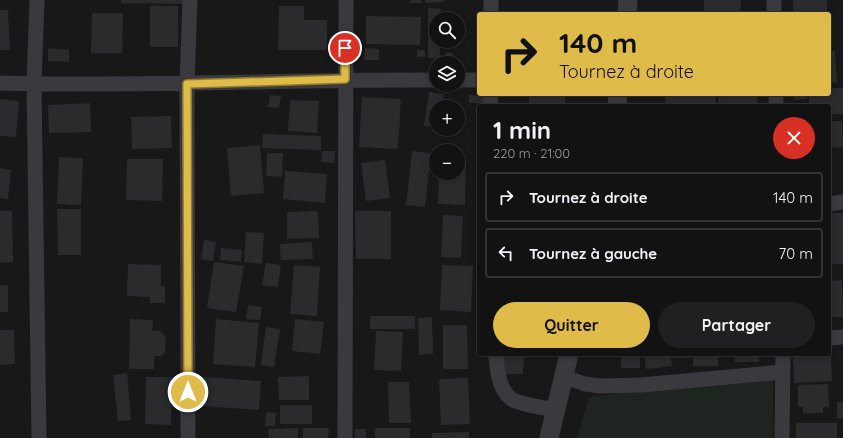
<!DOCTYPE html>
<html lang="fr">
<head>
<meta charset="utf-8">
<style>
  body { margin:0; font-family:Quicksand,sans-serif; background:#1f2021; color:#f1f3f6; height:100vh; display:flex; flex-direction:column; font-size:15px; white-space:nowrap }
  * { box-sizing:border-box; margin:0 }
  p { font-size:13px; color:#9c9ea0 }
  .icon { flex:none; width:22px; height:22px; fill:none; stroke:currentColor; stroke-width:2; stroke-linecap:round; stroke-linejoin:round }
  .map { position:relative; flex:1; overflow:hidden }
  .side { position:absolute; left:477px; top:104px; width:354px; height:252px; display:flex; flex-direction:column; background:#121213; border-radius:4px; box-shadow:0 2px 6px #0003,0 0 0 1px #313233 }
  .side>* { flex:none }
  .hud { position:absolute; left:477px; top:12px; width:354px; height:84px; border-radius:4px; box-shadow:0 2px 6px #0003,0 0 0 1px #313233; background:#dfbb4a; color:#111; overflow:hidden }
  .tools { position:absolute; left:429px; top:12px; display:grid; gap:8px }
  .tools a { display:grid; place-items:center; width:36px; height:36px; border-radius:50%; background:#121213; box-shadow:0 2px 6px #0003,0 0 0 1px #313233; font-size:20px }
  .pin { position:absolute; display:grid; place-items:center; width:34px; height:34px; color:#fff; margin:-17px; border:2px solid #fff; border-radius:50%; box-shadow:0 1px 4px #0007 }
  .me { position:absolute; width:44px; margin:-22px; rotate:0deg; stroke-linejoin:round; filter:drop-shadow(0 0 3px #0008) }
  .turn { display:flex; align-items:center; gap:14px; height:84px; padding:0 16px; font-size:18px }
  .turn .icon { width:52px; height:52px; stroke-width:2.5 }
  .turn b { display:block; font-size:28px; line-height:34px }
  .round { display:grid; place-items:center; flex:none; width:42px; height:42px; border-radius:21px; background:#1f2021 }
  .summary { display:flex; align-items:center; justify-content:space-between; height:68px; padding:0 16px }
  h1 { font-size:24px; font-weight:800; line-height:30px }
  .action { display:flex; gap:8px; margin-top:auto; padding:8px 16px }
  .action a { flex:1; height:46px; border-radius:24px; background:#dfbb4a; color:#111; font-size:16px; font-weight:800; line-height:46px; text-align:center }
  .action a+a { background:#1f2021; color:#f1f3f6 }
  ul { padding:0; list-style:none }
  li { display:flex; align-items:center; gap:12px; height:50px; margin:0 8px 6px; padding:0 8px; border:2px solid #313233; border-radius:4px }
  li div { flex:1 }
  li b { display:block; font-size:15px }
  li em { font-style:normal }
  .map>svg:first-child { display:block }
  .green { fill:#1e241f }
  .building { fill:#2b2b2d }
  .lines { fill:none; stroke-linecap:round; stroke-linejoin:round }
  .minor { stroke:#39393e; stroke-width:15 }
  .tertiary { stroke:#39393e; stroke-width:19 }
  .route-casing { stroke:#917a30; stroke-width:10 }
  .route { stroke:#dfbb4a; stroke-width:7 }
</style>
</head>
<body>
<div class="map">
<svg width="843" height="438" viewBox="0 0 843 438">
  <rect width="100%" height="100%" fill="#181819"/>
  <!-- green -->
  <path class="green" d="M773,375v63h-196l12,-41z"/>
  <!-- building -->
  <path class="building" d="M121,0h62v4l-62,-1z
    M410,0h12v3h-12z
    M425,0h19v2l-19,1z
    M704,0h37l-1,14h-36z
    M793,0h34v14h-34z
    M150,6h28v41h-28z
    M279,6h25v14h23v30h-49z
    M428,8l13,1v10h-5v22h4v18l-12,-1z
    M0,10h8l2,40h-10z
    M92,13h31l-1,40h-31z
    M366,16l55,1 -1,28 -54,-1z
    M48,48l21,2v12l-21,-1z
    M365,48l14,1v11h-15z
    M417,50h8v7h-8z
    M829,51h6l2,31 -8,1z
    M446,53h7v7l-7,-1z
    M829,88h14v26h-14v-8h-20v-12h20z
    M429,92l15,2 -2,13h-6v20l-12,-1z
    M664,94h51l1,9 -11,1v2h-39z
    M757,94l1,12h-40v-8z
    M794,94h13v5l-13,1z
    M270,95l11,1 -2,12 -11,-1z
    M469,95l18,1v7h-18z
    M529,96l36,1v9h-36z
    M362,97l39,2 -3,50 -39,-2z
    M0,99l19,2 -3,36 -16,-1z
    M290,100l29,1 -2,32 -29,-2z
    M90,103l1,29 -42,1 -1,-28z
    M171,116l1,32 -40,1 -1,-32z
    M829,121h13l1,26 -14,1z
    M263,134l58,2v14l-59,-2z
    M260,145l4,48 -33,3 -4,-48z
    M322,151h13l-1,12 -13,-1z
    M412,151l19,2 -6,54 -19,-2z
    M267,153h16l-1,24 -16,-1z
    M829,153h2l1,30h-3z
    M59,157l24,1 -2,47 -24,-1z
    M127,159h36l-1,42 -36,-1z
    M385,160l5,38 -24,3 -5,-38z
    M458,160h8l-1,45 -27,-1 1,-31h19z
    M0,168l11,2 -3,29 -8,-1z
    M285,171l42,3 -2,29 -42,-4z
    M57,209h24v46h-23z
    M0,211h12l1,51 -13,1z
    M318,211l1,27 -32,1v-27z
    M355,211h36v48h-35z
    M829,213h14v51h-14z
    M443,215l20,1 -2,42 -20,-1z
    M246,232l18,1 -2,31 -18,-2z
    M204,240l12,2 -3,19 -12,-2z
    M312,242l1,17 -32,1 -1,-16z
    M221,248l21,2 -1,12 -21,-2z
    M214,262l30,4 -8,46 -29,-4z
    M266,263l15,2 -3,22 -16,-2z
    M128,264l33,1v21h4v17h-15v-6l-23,-1z
    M294,265l26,2 -3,49 -27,-2z
    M442,265l31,1 -2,46 -31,-2z
    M842,280l1,37h-14v-36z
    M0,285h8v27h-8z
    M248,305l14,2 -2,13 -14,-1z
    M370,316h45v13h-45z
    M432,317l1,37 -14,1 -1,-37z
    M130,319l23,1 -1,11h8l5,5 1,4 -1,12 -4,4h-7v13h-25z
    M216,319l43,4 -4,44 -42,-3z
    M295,319l29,3 -4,32 -28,-3z
    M443,325h24l1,44h-25z
    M266,327l14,2 -6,38 -13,-2z
    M0,330h14l1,34 -15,1z
    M376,331l27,1 -2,39 -27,-1z
    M501,354h23l-1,20h-22z
    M644,354h26l2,12 -26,3z
    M672,354h19v4h-19z
    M693,354h25v12h-25z
    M735,354h24v8h-24z
    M831,356l1,25 -38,2 -1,-26z
    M621,357h19v11h-19z
    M127,373l4,47 -13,1 -5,-46z
    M309,376v24h-30l-1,-23z
    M146,377h26l-1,48 -26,-1z
    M204,377l57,4 -2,29 -57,-4z
    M468,378l2,46 -29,1 -2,-46z
    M388,382h21l2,41h-22z
    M828,384l1,23h-6v6h-20v-6h-5v-22z
    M837,402h6v16h-6z
    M280,405h32v19h-32z
    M266,412l10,1 -1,13h-10z
    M796,423h41v15h-41z
    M298,428v10h-29l-1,-9z
    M303,428h26l-1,10h-25z
    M375,428h35v10h-35z
    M355,429h11v9h-11z
    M469,432v6h-37v-5z"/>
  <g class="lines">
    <!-- minor -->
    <path class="minor" d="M37,0l-3,84 5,354
      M774,0v14
      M491,14v-14
      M458,80h21
      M0,83c145,4 291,-4 436,-3
      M490,94l1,12
      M776,94v12
      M829,204l14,-2
      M829,338l14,-1
      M496,354c1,15 2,33 14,44 7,6 36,10 46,12
      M564,375l9,5 12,4 16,2 40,-1 141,-13
      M188,438l-1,-354 3,-84
      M345,438l1,-438
      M782,438l1,-84"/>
    <!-- tertiary -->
    <path class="tertiary" d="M627,14l1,-14
      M617,106l1,-12
      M549,438l20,-84"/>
  </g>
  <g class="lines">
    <defs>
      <path id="route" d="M188,392l-1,-308 158,-5v-31"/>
    </defs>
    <!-- route casing -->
    <use href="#route" class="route-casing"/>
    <!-- route -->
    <use href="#route" class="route"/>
  </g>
</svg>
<div class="tools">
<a><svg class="icon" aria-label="search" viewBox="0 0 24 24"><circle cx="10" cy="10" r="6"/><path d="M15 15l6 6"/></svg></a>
<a><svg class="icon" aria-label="layers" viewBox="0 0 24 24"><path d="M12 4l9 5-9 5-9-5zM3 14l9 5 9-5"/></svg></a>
<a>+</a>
<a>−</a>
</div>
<div class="pin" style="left:345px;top:48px;background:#d93025"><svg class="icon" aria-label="arrive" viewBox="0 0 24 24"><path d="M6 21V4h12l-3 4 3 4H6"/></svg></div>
<svg class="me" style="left:188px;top:392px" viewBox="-20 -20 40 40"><circle r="17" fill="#dfbb4a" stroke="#fff" stroke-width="3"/><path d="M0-11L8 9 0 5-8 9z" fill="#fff"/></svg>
<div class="hud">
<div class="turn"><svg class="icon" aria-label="right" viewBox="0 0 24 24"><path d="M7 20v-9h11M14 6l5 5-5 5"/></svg><div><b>140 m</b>Tournez à droite</div></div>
</div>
<section class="side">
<div class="summary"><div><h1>1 min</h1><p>220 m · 21:00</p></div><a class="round" style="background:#d93025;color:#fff"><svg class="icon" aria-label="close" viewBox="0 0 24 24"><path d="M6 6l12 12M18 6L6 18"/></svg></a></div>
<ul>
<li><svg class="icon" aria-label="right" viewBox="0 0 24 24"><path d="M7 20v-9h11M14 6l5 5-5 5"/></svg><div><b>Tournez à droite</b></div><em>140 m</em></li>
<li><svg class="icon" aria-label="left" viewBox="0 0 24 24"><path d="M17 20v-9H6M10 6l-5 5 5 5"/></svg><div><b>Tournez à gauche</b></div><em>70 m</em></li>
</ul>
<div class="action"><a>Quitter</a><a>Partager</a></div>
</section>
</div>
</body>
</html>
